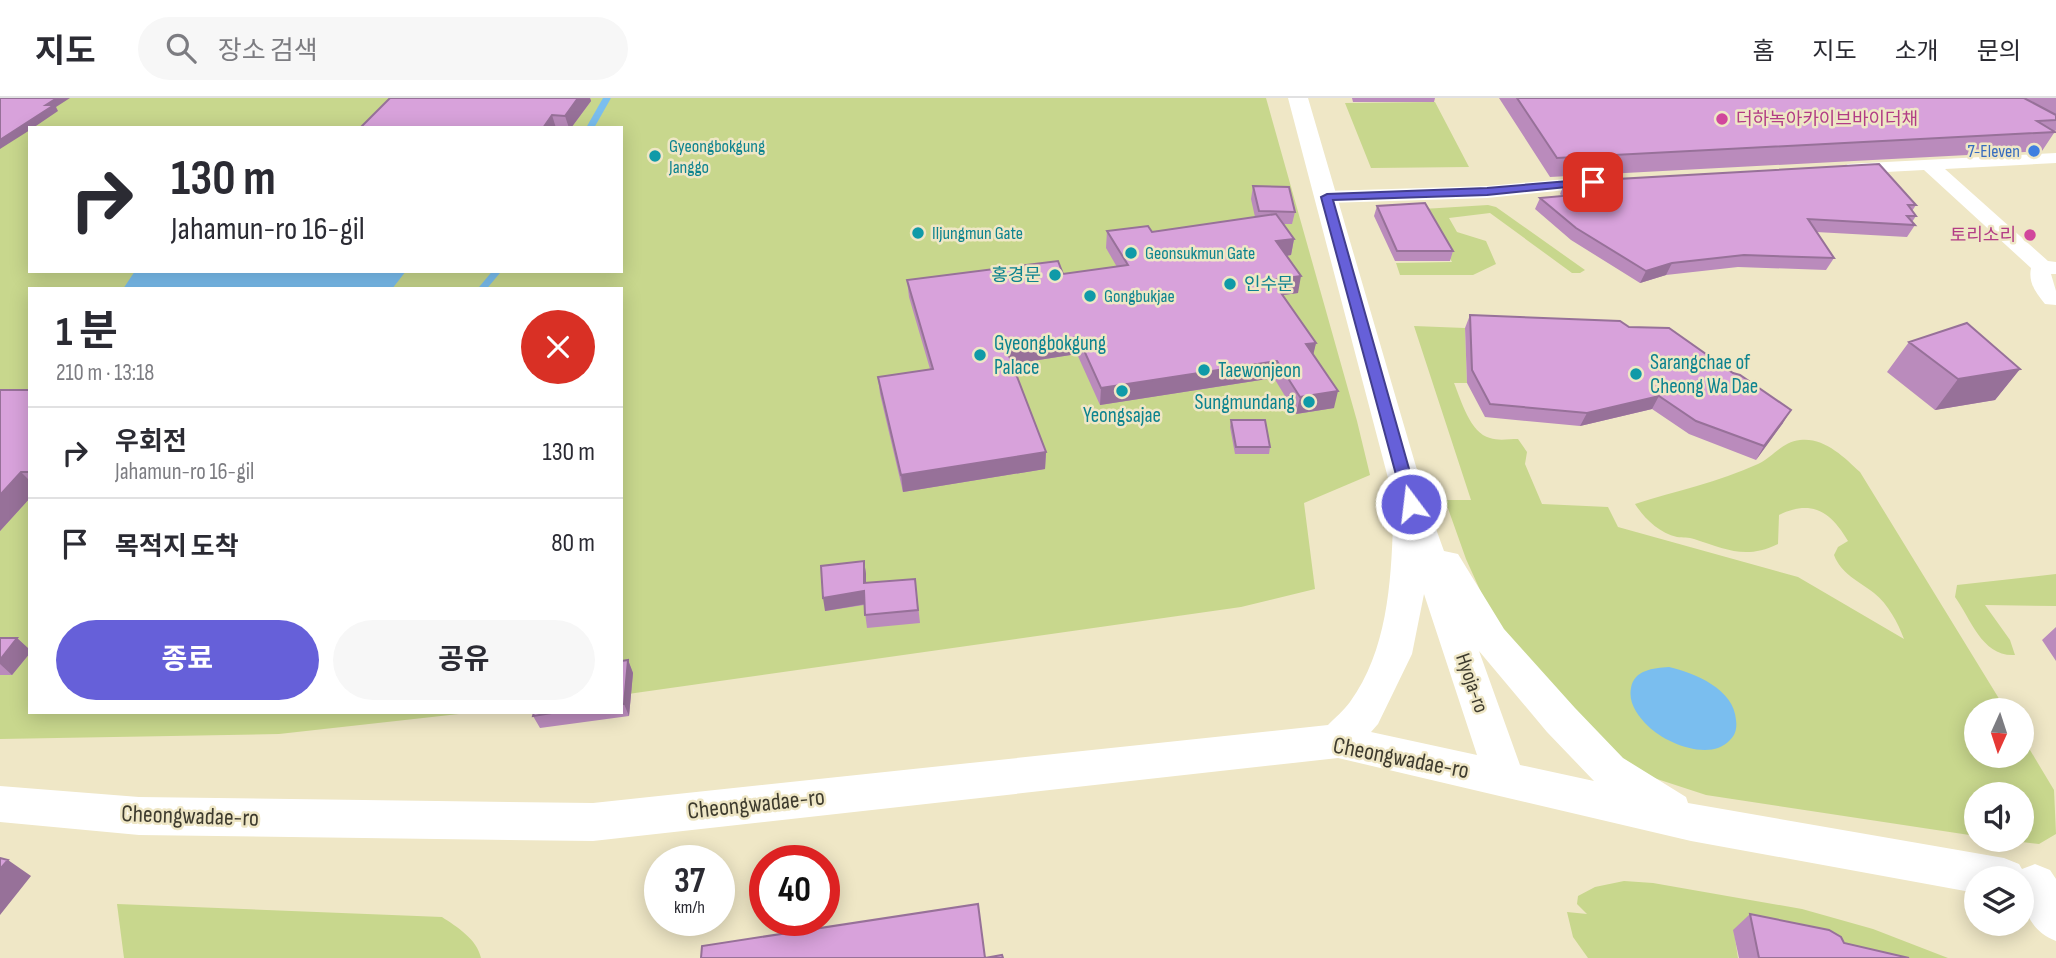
<!DOCTYPE html>
<html lang="ko">
<head>
<meta charset="utf-8">
<style>
  body { margin:0; font-family:"Sofia Sans Condensed","Noto Sans KR",sans-serif; background:#f7f7f7; color:#2b2b33; height:100vh; display:flex; flex-direction:column; font-size:26px; white-space:nowrap }
  * { box-sizing:border-box; margin:0 }
  p { font-size:23px; color:#7c7c81 }
  .icon { flex:none; width:38px; height:38px; fill:none; stroke:currentColor; stroke-width:2; stroke-linecap:round; stroke-linejoin:round }
  .map { position:relative; flex:1; overflow:hidden }
  .side { position:absolute; left:28px; top:189px; width:595px; height:427px; display:flex; flex-direction:column; background:#fff; border-radius:0px; box-shadow:0 4px 18px #0003 }
  .side>* { flex:none }
  .hud { position:absolute; left:28px; top:28px; width:595px; height:147px; border-radius:0px; box-shadow:0 4px 18px #0003; background:#fff; color:#2b2b33; overflow:hidden }
  .needle { width:46px; rotate:183deg }
  .buttons { position:absolute; left:1964px; top:600px; display:grid; gap:14px }
  .buttons a { display:grid; place-items:center; width:70px; height:70px; border-radius:50%; background:#fff; box-shadow:0 4px 18px #0003; font-size:35px }
  .speed { position:absolute; left:644px; top:747px; display:flex; gap:14px; font-size:35px; font-weight:700; text-align:center }
  .speed>* { display:grid; place-content:center; width:91px; height:91px; border-radius:50%; background:#fff; box-shadow:0 4px 18px #0003; line-height:1 }
  .speed small { font-size:18px; font-weight:400 }
  .speed .limit { border:10px solid #d22; background:#fff; color:#111 }
  .pin { position:absolute; display:grid; place-items:center; width:60px; height:60px; color:#fff; margin:-30px; border-radius:14px; box-shadow:0 4px 10px #0006 }
  .me { position:absolute; width:77px; margin:-38px; rotate:345deg; stroke-linejoin:round; filter:drop-shadow(0 0 5px #0008) }
  .turn { display:flex; align-items:center; gap:24px; height:147px; padding:0 28px; font-size:32px }
  .turn .icon { width:91px; height:91px; stroke-width:2.5 }
  .turn b { display:block; font-size:49px; line-height:60px }
  .round { display:grid; place-items:center; flex:none; width:74px; height:74px; border-radius:37px; background:#f7f7f7 }
  .summary { display:flex; align-items:center; justify-content:space-between; height:119px; padding:0 28px }
  h1 { font-size:42px; font-weight:700; line-height:52px }
  .primary-button { display:flex; gap:14px; margin-top:auto; padding:14px 28px }
  .primary-button a { flex:1; height:80px; border-radius:42px; background:#6660d9; color:#fff; font-size:28px; font-weight:700; line-height:80px; text-align:center }
  .primary-button a+a { background:#f7f7f7; color:#2b2b33 }
  ul { padding:0; list-style:none }
  li { display:flex; align-items:center; gap:21px; height:91px; padding:0 28px; border-top:2px solid #e1e1e2 }
  li div { flex:1 }
  li b { display:block; font-size:26px }
  li em { font-style:normal }
  header { display:flex; align-items:center; gap:42px; box-sizing:border-box; height:98px; padding:0 35px; background:#fff; border-bottom:2px solid #e1e1e2 }
  header strong { font-size:33px }
  nav { display:flex; gap:38px; margin-inline-start:auto; font-size:24px }
  .search { width:490px; height:63px; background:#f7f7f7; display:flex; align-items:center; gap:18px; box-sizing:border-box; padding:0 24px; border-radius:38px; color:#7c7c81; font-size:26px }
  .map>svg:first-child { display:block }
  .green { fill:#c8d78d; fill-rule:evenodd }
  .water { fill:#7abeef }
  .lines { fill:none; stroke-linecap:round; stroke-linejoin:round }
  .stream { stroke:#7abeef; stroke-width:7 }
  .minor { fill:#fff; fill-rule:evenodd }
  .tertiary { fill:#fff; fill-rule:evenodd }
  .wall { fill:#ba8bbc }
  .shaded-wall { fill:#977199 }
  .building { fill:#d8a2db; stroke:#977199; stroke-width:2 }
  .route { fill:#6660d9; stroke:#423e8d; stroke-width:2 }
  .hotel-dot { fill:#d1479c; stroke:#efe7c6; stroke-width:2.5 }
  .shop-dot { fill:#3f7fe0; stroke:#efe7c6; stroke-width:2.5 }
  .culture-dot { fill:#0f9aa8; stroke:#efe7c6; stroke-width:2.5 }
  .labels { text-anchor:middle; dominant-baseline:central; stroke-width:5; stroke-linejoin:round; paint-order:stroke }
  .far-hotel-label { font-size:18px; fill:#b23c85; stroke:#efe7c6; text-anchor:start }
  .far-culture-label { font-size:18px; fill:#0d838f; stroke:#efe7c6; text-anchor:start }
  .far-shop-label { font-size:18px; fill:#366cbe; stroke:#efe7c6; text-anchor:end }
  .culture-label { font-size:21px; fill:#0d838f; stroke:#efe7c6; text-anchor:start }
  .street-label { font-size:21px; fill:#3e3b2e; stroke:#efe7c6 }
  .near-street-label { font-size:24px; fill:#3e3b2e; stroke:#efe7c6 }
</style>
</head>
<body>
<header>
<strong>지도</strong>
<div class="search"><svg class="icon" aria-label="search" viewBox="0 0 24 24"><circle cx="10" cy="10" r="6"/><path d="M15 15l6 6"/></svg>장소 검색</div>
<nav><a>홈</a><a>지도</a><a>소개</a><a>문의</a></nav>
</header>
<div class="map">
<svg width="2056" height="860" viewBox="0 0 2056 860">
  <rect width="100%" height="100%" fill="#efe7c6"/>
  <!-- green -->
  <path class="green" d="M0,0h1266l91,323 13,54 -66,28 11,86 -74,18 -620,88v-406h-591v423h447l-198,22 -279,5zM30,30h591v143h-591z
    M1435,4l34,65 -98,1 -26,-65z
    M1488,107l8,2 89,63 -5,3h-8l-82,-60 -41,5 8,14 29,9 10,23 -23,11h-73l-4,-12 56,-1 -29,-53z
    M1414,228l51,2 2,55h-13c7,17 16,50 36,55 8,3 19,1 28,1l9,13 -2,12 17,40 66,3 10,20 180,50 106,62c-6,-16 -16,-35 -30,-46 -15,-12 -33,-19 -40,-38l4,-8 10,-6c-17,-29 -36,-42 -69,-26l-1,29c-33,16 -52,5 -84,-5 -5,-2 -11,-1 -17,-2 -18,-4 -33,-19 -42,-33 40,-13 84,-22 123,-40 15,-7 24,-22 42,-24 24,-3 44,17 60,32l146,238h-30v46h45v-21l33,55 2,44 -17,10 -33,-4h15v-46h-45v42l-270,-41 -52,-17 -50,-29 -105,-117 -33,-73 -21,-59h26z
    M2056,476v32l-71,-1 25,35 5,15c-33,2 -44,-36 -60,-58l2,-12z
    M1624,783l29,2 149,26 71,20 75,29h-114l-100,-27 4,27h-150l-15,-21 -6,-25 20,2 -10,-10 1,-8 17,-9z
    M117,806l325,13c15,10 35,22 39,41h-357z"/>
  <!-- water -->
  <path class="water" d="M135,173h271l-14,18h-269z
    M1669,569c26,6 65,22 67,53 1,7 0,15 -6,20 -20,22 -65,3 -82,-14 -10,-10 -20,-23 -17,-38 3,-18 22,-20 38,-21z"/>
  <g class="lines">
    <!-- stream -->
    <path class="stream" d="M590,30l17,-30
      M482,191l15,-18"/>
    <!-- minor -->
    <path class="minor" d="M2056,55v10l-111,6 103,92 8,1v12h-5l5,17v14l-11,-1c-9,-11 -17,-21 -14,-36l-107,-98 -76,4 -9,-5 9,-5z
      M1600,78l6,2 3,4 -3,4 -119,12 -160,5 -9,-6 9,-6 160,-5z"/>
    <!-- tertiary -->
    <path class="tertiary" d="M1288,0h20l119,406 17,47 14,3 46,75 71,79 48,50 63,39 2,6 316,55 15,6 3,5 13,-5 15,6 6,9v62c-27,-10 -35,-35 -35,-63h-45v15l-285,-52 -353,-83 -745,83 -454,-6 -139,-13v-36l139,11 454,6 735,-78c7,-7 16,-15 22,-23 37,-51 41,-118 43,-178l5,-8zM1424,496l53,161 -106,-23 7,-8 34,-70zM1479,553l68,81 47,49 -74,-16z"/>
  </g>
  <!-- wall -->
  <path class="wall" d="M390,0h200l1,3 -20,27h-211z
    M1352,0h83l-1,4h-81z
    M1499,0h557v32l-14,21 -492,26z
    M1565,84l351,23 -4,6 4,5 -4,6 3,3 -8,12 -91,-5 18,26 -8,12 -88,-3 -72,8 -26,8 -69,-43 -36,-31 5,-11 22,-2 -2,-2z
    M1253,88l42,26 -3,12h-8l10,15 -3,16 -5,1 12,37 -15,2 33,48 -3,11 21,54 -38,6 -22,-36 -174,27 -23,-51 -65,10 34,88 -1,17 -142,23 -23,-98 -2,-17 52,-8 -21,-72 -2,-17 156,-6 54,-7 -11,-19 1,-17 45,1 103,-15 -4,-18z
    M1377,108l76,45 -3,10h-55l-21,-45z
    M1470,217l159,12 154,96 -27,37 -67,-26 -37,-25 -72,17 -95,-9 -18,-34 -2,-55z
    M1909,244l111,27 -25,31 -60,10 -48,-38z
    M0,292h30v108l-30,33z
    M1231,322l39,27 -1,7h-34l-5,-27z
    M864,463l2,13v9l49,-4 5,44 -53,5 -3,-23 -39,6z
    M2056,529v34l-14,-21z
    M0,540h17l13,12v3l-18,22h-12z
    M628,562l5,13 -4,43 -89,12 -7,-12 1,-4h87v-51z
    M1750,816l94,29 65,15h-170l-6,-28z"/>
  <!-- shaded-wall -->
  <path class="shaded-wall" d="M57,0h13l-14,9 2,4 -25,17h-3v2l-30,19v-9l46,-35z
    M578,0h12l1,3 -20,27h-2l-4,-12z
    M552,17l4,13h-13z
    M1294,141l-3,16 -18,3 3,-17z
    M1672,165l-6,12 -26,8 6,-12z
    M1301,178l-3,17 -29,4 3,-17z
    M1078,239l-1,17 -70,11 -1,-17z
    M1316,245l-4,17 -6,-16z
    M1277,263l-3,17 -174,27 1,-17z
    M2020,271l-25,31 -60,10 23,-31z
    M1338,293l-4,17 -38,6 4,-17z
    M1659,298l-7,13 -72,17 7,-13z
    M1791,312l-8,13 -27,37 8,-14z
    M1046,354l-1,17 -142,23 -2,-17z
    M21,374l9,9v17l-30,33v-36z
    M864,463l2,13v23l-2,-14z
    M864,493l2,13 -41,7 -2,-13z
    M17,540l13,12v3l-18,22 -12,-11v-4z
    M628,562l5,13 -4,43 -5,-12z
    M8,762l23,16 -31,39v-46z"/>
  <!-- building -->
  <path class="building" d="M0,0h57l-11,7h8l-54,35z
    M390,0h188l-13,18 -13,-1 -9,13h-183z
    M1517,0h507l32,17v5l-19,1 18,11 -498,26z
    M1879,66l37,41h-8l8,11h-9l8,9 -107,-6 26,39 -90,-3 -72,8 -26,8 -70,-43 -36,-30 34,-3 -9,-13z
    M1253,88l36,1 6,25 -36,-1z
    M1425,105l28,48h-56l-20,-45z
    M1276,116l18,25 -18,2 25,35 -29,4 44,63 -10,1 32,47 -38,6 -23,-36 -176,27 -23,-51 -72,11 40,104 -145,23 -23,-98 55,-8 -26,-89 151,-19 5,13 65,-9 -21,-34 41,-5 4,6z
    M1470,217l150,6 9,6 40,1 64,45 7,2 51,35 -27,36 -68,-25 -37,-25 -72,17 -97,-9 -18,-34z
    M1967,225l53,46 -62,10 -49,-37z
    M0,292h30v82h-9l-21,23z
    M1231,322h34l5,27h-34z
    M864,463v22l51,-4 3,31 -53,5 -1,-24 -41,7 -2,-32z
    M0,540h17l-17,22z
    M628,562l-4,44h-3v-43z
    M534,614h24l-25,4z
    M0,760l8,2 -8,9z
    M978,806l7,54 17,-3 1,3h-302l1,-12z
    M1750,816l79,16 12,7 3,6 65,15h-150z"/>
  <!-- route -->
  <path class="route" d="M1593,81l4,1v4l-110,11 -154,5 86,304 -3,4h-11l-84,-311 6,-3 160,-6z"/>
  <!-- markers -->
  <g class="hotel-dot">
    <circle cx="1722" cy="21" r="7"/>
    <circle cx="2030" cy="137" r="7"/>
  </g>
  <circle class="shop-dot" cx="2034" cy="53" r="7"/>
  <g class="culture-dot">
    <circle cx="655" cy="58" r="7"/>
    <circle cx="918" cy="135" r="7"/>
    <circle cx="1131" cy="155" r="7"/>
    <circle cx="1055" cy="177" r="7"/>
    <circle cx="1230" cy="186" r="7"/>
    <circle cx="1090" cy="198" r="7"/>
    <circle cx="980" cy="257" r="7"/>
    <circle cx="1204" cy="272" r="7"/>
    <circle cx="1636" cy="276" r="7"/>
    <circle cx="1122" cy="293" r="7"/>
    <circle cx="1309" cy="304" r="7"/>
  </g>
  <g class="labels">
    <!-- far-hotel labels -->
    <g class="far-hotel-label">
      <text x="1736" y="21">더하녹아카이브바이더채</text>
      <text x="2016" y="137" text-anchor="end">토리소리</text>
    </g>
    <!-- far-culture labels -->
    <g class="far-culture-label">
      <text x="669" y="48">Gyeongbokgung<tspan x="669" dy="21">Janggo</tspan></text>
      <text x="932" y="135">Iljungmun Gate</text>
      <text x="1145" y="155">Geonsukmun Gate</text>
      <text x="1041" y="177" text-anchor="end">홍경문</text>
      <text x="1244" y="186">인수문</text>
      <text x="1104" y="198">Gongbukjae</text>
    </g>
    <!-- far-shop labels -->
    <g class="far-shop-label">
      <text x="2020" y="53">7-Eleven</text>
    </g>
    <!-- culture labels -->
    <g class="culture-label">
      <text x="994" y="245">Gyeongbokgung<tspan x="994" dy="24">Palace</tspan></text>
      <text x="1650" y="264">Sarangchae of<tspan x="1650" dy="24">Cheong Wa Dae</tspan></text>
      <text x="1218" y="272">Taewonjeon</text>
      <text x="1295" y="304" text-anchor="end">Sungmundang</text>
      <text x="1122" y="317" text-anchor="middle">Yeongsajae</text>
    </g>
    <!-- street labels -->
    <g class="street-label">
      <text transform="translate(1472 585) rotate(71)">Hyoja-ro</text>
    </g>
    <!-- near-street labels -->
    <g class="near-street-label">
      <text transform="translate(1401 660) rotate(11)">Cheongwadae-ro</text>
      <text transform="translate(756 706) rotate(-6)">Cheongwadae-ro</text>
      <text transform="translate(190 718) rotate(2)">Cheongwadae-ro</text>
    </g>
  </g>
</svg>
<div class="buttons">
<a><svg class="needle" viewBox="-14 -14 28 28"><path d="M0-13l5 13h-10z" fill="#e53935"/><path d="M0 13l5-13h-10z" fill="#7c7c81"/></svg></a>
<a><svg class="icon" aria-label="sound" viewBox="0 0 24 24"><path d="M4 9h4l5-4v14l-5-4H4zM17 9q2 3 0 6"/></svg></a>
<a><svg class="icon" aria-label="layers" viewBox="0 0 24 24"><path d="M12 4l9 5-9 5-9-5zM3 14l9 5 9-5"/></svg></a>
</div>
<div class="speed"><div>37<small>km/h</small></div><div class="limit">40</div></div>
<div class="pin" style="left:1593px;top:84px;background:#d93025"><svg class="icon" aria-label="arrive" viewBox="0 0 24 24"><path d="M6 21V4h12l-3 4 3 4H6"/></svg></div>
<svg class="me" style="left:1411px;top:406px" viewBox="-20 -20 40 40"><circle r="17" fill="#6660d9" stroke="#fff" stroke-width="3"/><path d="M0-11L8 9 0 5-8 9z" fill="#fff"/></svg>
<div class="hud">
<div class="turn"><svg class="icon" aria-label="right" viewBox="0 0 24 24"><path d="M7 20v-9h11M14 6l5 5-5 5"/></svg><div><b>130 m</b>Jahamun-ro 16-gil</div></div>
</div>
<section class="side">
<div class="summary"><div><h1>1 분</h1><p>210 m · 13:18</p></div><a class="round" style="background:#d93025;color:#fff"><svg class="icon" aria-label="close" viewBox="0 0 24 24"><path d="M6 6l12 12M18 6L6 18"/></svg></a></div>
<ul>
<li><svg class="icon" aria-label="right" viewBox="0 0 24 24"><path d="M7 20v-9h11M14 6l5 5-5 5"/></svg><div><b>우회전</b><p>Jahamun-ro 16-gil</p></div><em>130 m</em></li>
<li><svg class="icon" aria-label="arrive" viewBox="0 0 24 24"><path d="M6 21V4h12l-3 4 3 4H6"/></svg><div><b>목적지 도착</b></div><em>80 m</em></li>
</ul>
<div class="primary-button"><a>종료</a><a>공유</a></div>
</section>
</div>
</body>
</html>
